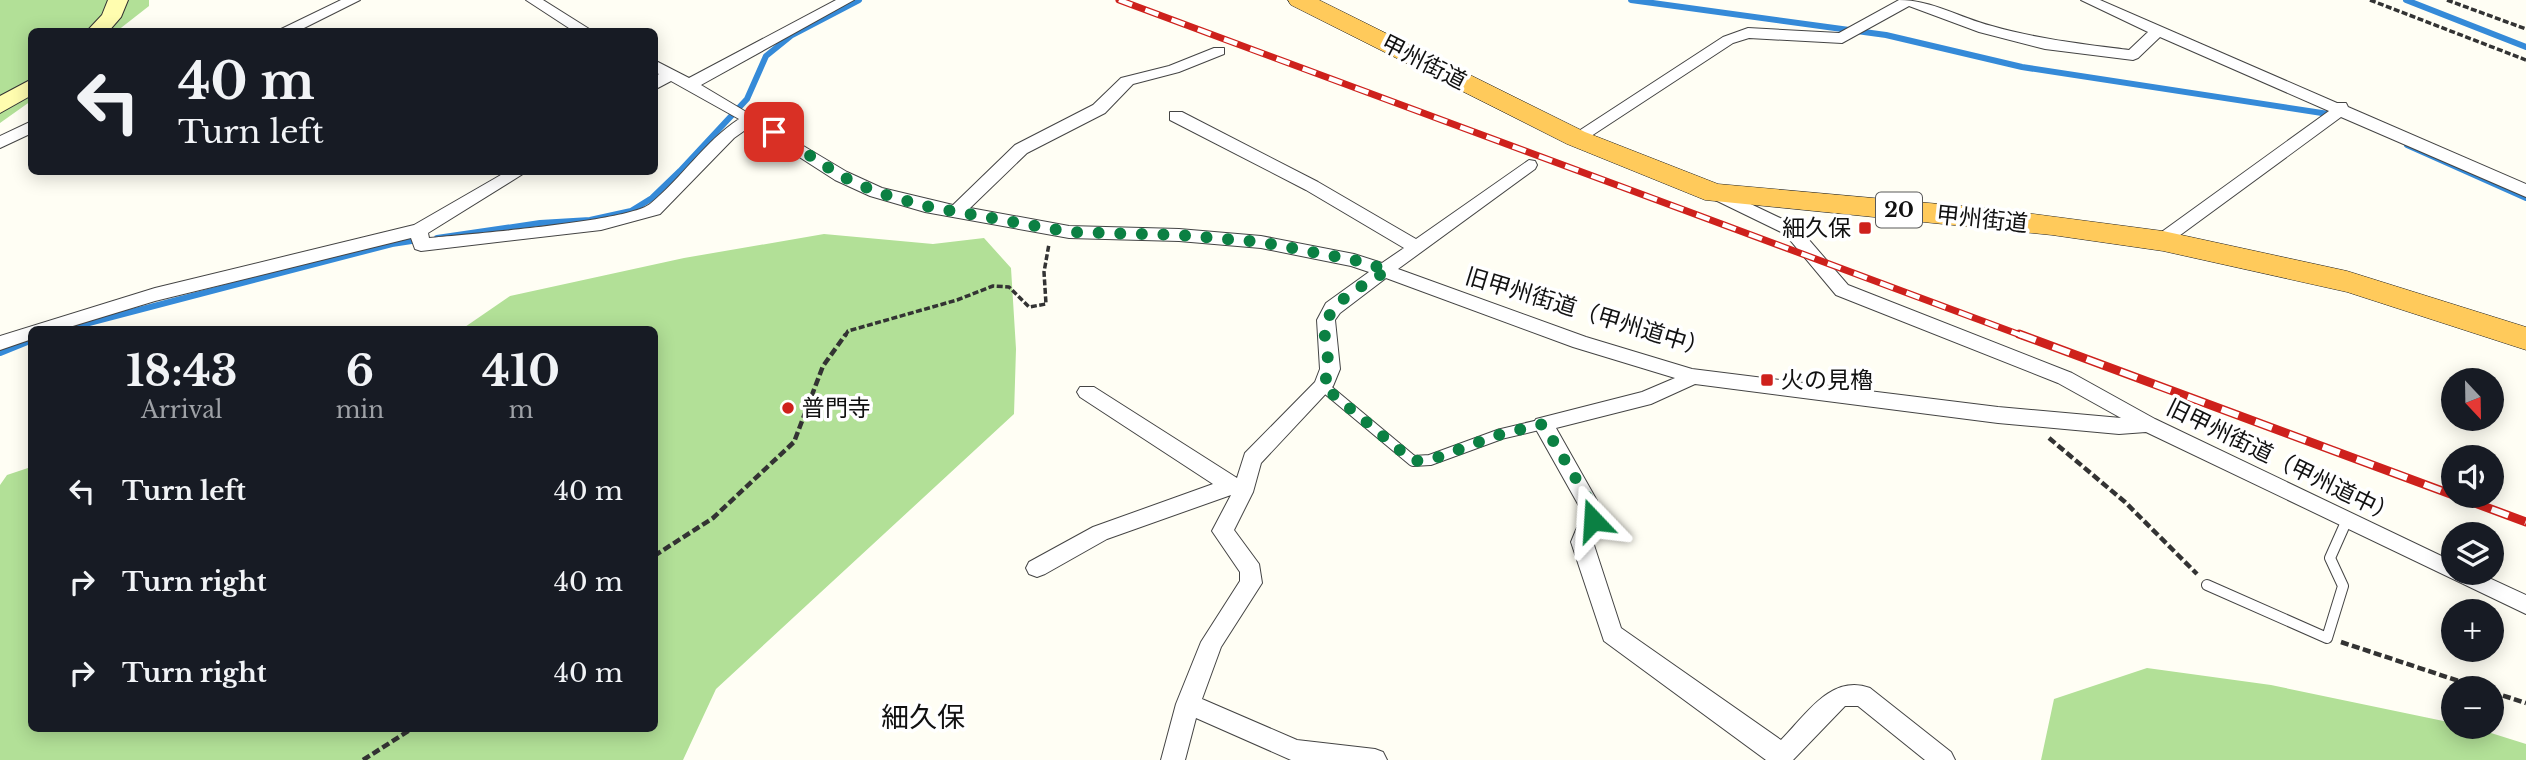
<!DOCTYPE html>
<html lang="en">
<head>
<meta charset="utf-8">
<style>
  body { margin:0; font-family:"Libre Baskerville","Noto Sans JP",serif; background:#20242c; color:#f1f3f6; height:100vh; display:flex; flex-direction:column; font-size:26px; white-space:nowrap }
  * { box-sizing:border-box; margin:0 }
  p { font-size:23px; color:#9ea1a6 }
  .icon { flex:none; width:38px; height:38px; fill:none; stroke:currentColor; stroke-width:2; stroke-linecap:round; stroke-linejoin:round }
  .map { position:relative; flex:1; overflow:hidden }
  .side { position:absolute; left:28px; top:326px; width:630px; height:406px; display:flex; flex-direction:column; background:#171b24; border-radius:10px; box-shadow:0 4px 18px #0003 }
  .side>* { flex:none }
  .top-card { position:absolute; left:28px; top:28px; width:630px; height:147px; border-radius:10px; box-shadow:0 4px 18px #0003; background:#171b24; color:#f1f3f6; overflow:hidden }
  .needle { width:46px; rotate:158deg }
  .tools { position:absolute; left:2441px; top:368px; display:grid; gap:14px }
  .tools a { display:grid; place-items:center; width:63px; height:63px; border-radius:50%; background:#171b24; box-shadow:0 4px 18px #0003; font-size:35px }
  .pin { position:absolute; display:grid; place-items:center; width:60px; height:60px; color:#fff; margin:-30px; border-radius:14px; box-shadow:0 4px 10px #0006 }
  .me { position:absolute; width:77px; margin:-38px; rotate:340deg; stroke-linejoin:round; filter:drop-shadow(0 0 5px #0008) }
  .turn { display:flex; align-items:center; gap:24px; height:147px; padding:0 35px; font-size:32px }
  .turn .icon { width:91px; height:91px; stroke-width:2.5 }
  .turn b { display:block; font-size:49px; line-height:60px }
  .eta { display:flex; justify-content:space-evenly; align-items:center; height:119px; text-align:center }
  .eta b { font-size:42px; font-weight:800; line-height:49px }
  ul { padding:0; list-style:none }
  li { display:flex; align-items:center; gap:21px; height:91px; padding:0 35px }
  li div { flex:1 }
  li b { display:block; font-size:26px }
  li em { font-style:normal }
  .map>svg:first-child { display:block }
  .forest { fill:#b2e097 }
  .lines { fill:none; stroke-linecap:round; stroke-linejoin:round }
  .stream-far1 { stroke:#358ad8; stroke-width:6 }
  .stream { stroke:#358ad8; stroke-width:8 }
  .service-casing { stroke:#444; stroke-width:12 }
  .minor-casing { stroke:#444; stroke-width:2 }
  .secondary-casing { stroke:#333; stroke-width:2 }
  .trunk-casing { stroke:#222; stroke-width:1 }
  .path-far1 { stroke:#333; stroke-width:3.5; stroke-dasharray:6 2.5; stroke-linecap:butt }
  .path { stroke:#333; stroke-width:4.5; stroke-dasharray:8 3.5; stroke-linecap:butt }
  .service { stroke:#fff; stroke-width:10 }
  .minor { fill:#fff; fill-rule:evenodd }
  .secondary { fill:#fffdaf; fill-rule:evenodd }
  .trunk { fill:#ffca5b; fill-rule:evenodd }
  .rail-far1-casing { stroke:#ce211c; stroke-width:7 }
  .rail-casing { stroke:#ce211c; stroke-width:9 }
  .rail-far1 { stroke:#fff; stroke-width:4.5; stroke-dasharray:14; stroke-linecap:butt }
  .rail { stroke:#fff; stroke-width:6; stroke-dasharray:18; stroke-linecap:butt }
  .route { stroke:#0b8043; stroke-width:12; stroke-dasharray:0 21.6 }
  .poi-dot { fill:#ce211c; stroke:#fff; stroke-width:2.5 }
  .labels { text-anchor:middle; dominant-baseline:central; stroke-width:7; stroke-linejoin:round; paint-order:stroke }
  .shield { fill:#fff; stroke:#585858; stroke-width:2 }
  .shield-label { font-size:21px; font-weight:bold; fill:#111 }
  .street-label { font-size:23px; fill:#111; stroke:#fff }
  .poi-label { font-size:23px; fill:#111; stroke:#fff; text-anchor:start }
  .near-neighbourhood-label { font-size:28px; fill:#111; stroke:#fff }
</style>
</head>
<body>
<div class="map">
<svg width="2526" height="760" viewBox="0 0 2526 760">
  <rect width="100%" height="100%" fill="#fffef4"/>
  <!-- forest -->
  <path class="forest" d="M0,0h149v6l-32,25 -85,1 -1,69 -31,22z
    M824,234l109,10 51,-6 27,30 5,81 -2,65 -298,275 -33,71h-683v-275l7,-10 24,-8 1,261h622v-399h-192l48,-33 174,-38z
    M2147,668l124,17 182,38 1,3 21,2 51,16v16h-485l13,-61z"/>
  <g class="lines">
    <!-- stream-far1 -->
    <path class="stream-far1" d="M1631,0l255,35 136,32 313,48
      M2406,0l120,47
      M2407,145l119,53
      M437,238l103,-15 50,-3 41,-9 21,-13 28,-27 67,-72 19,-43 26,-21 67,-35
      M66,329l326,-85 26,-4"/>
    <!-- stream -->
    <path class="stream" d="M0,352l32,-13"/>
    <defs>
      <path id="service" d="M1323,386l90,75 17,-1 71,-26 42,-10
        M2207,585l120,53 16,-52 -13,-28 16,-36"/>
      <path id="minor" d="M341,0h19l-64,32h-21z
        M526,0h17l51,32h-19z
        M836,0h18l-153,85 146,87 35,16 71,17 62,-60 78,-40 28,-27 48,-12 45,-18h10v6l-45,18 -46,12 -28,29 -78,40 -57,55 99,18 110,3 82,7 93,18 28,9 22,-15 -98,-58 -136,-70v-8h12l136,70 98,57 113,-79 6,1 2,4 -2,4 -137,100 188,68 106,32 306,38 123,11 -63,-35 -222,-88 -51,-61 -76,-37 -3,-4 9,-6 82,39 51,59 224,88 83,46 299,143v10h22l50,23v19l-380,-182 -27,2 -121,-11 -303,-39 -44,20 -95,24 48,85 -11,29 28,86 160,112c24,-24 50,-67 89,-52l81,64 4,8h-30l-67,-54h-13l-52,54h-27l-162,-119 -33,-99 12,-29 -50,-89 3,-5 106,-27 33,-14 -102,-31 -187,-69 -46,35 -5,7 5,49 -7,17 -72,77 -8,29 -19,38 25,34 3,19 -41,64 -19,52 95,41 78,9 8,3 4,8h-96l-95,-42 -11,42h-24l15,-56 25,-62 39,-61v-9l-28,-41 19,-36 -124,44 -62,35 -8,3 -8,-3 -3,-6 3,-6 64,-35 120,-43 -133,-87 -3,-5 3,-5h14l143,91 8,-25 70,-71 5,-13 -3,-49 9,-17 43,-31 -18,-6 -90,-18 -82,-7 -110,-3 -144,-26 -55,-16 -35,-16 -84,-54 -17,12 -74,76 -59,16 -180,21 -6,-2 -4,-11 -256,63 -92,28h-31v10l-32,11v-14l155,-48 259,-63 92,-53h20l-98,61 1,5c38,-4 198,-16 221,-34 32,-26 54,-62 89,-85l-68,-38 -17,9v-12l5,-4 -5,-2v-12l35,18z
        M1899,0c33,0 61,18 93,26 45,13 91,18 137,24l19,-18 -67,-32h19l237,103h9l2,4 178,77v13l-185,-80 -173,127h-12l-3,-4 3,-4 173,-125 -169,-74 -22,21 -5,2 -88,-11 -66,-17 -70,-26 -67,37 -93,-5 -16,5 -151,99h-12l-2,-4 155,-101 25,-9 91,5z
        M32,121v12l-32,15v-12z"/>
      <path id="secondary" d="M108,0h20l-7,17 -13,15h-22l16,-17z
        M32,79v16l-32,18v-17z"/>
      <path id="trunk" d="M1288,0h31l266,132 133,52 277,25 168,22 184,40 179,56v23l-179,-58 -184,-41 -111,-16 -347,-35 -138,-56 -276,-139z"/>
    </defs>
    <!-- service casing -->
    <use href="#service" class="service-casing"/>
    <!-- minor casing -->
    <use href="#minor" class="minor-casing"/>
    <!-- secondary casing -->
    <use href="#secondary" class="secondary-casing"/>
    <!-- trunk casing -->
    <use href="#trunk" class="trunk-casing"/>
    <!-- path-far1 -->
    <path class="path-far1" d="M2370,0l156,60
      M2447,0l79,29
      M845,336l3,-5 109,-31 36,-14 16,1 20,20 17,-3 -2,-32 5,-28"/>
    <!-- path -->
    <path class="path" d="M2049,438l76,64 72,72
      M654,556l59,-38 81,-76 29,-76 23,-32
      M2341,642l139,46
      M2492,692l34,11
      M363,760l50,-32"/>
    <!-- service -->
    <use href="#service" class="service"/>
    <!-- minor -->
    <use href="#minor" class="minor"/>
    <!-- secondary -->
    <use href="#secondary" class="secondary"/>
    <!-- trunk -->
    <use href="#trunk" class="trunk"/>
    <defs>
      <path id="rail-far1" d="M1119,0l904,336"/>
      <path id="rail" d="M2019,334l507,188"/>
    </defs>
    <!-- rail-far1 casing -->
    <use href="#rail-far1" class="rail-far1-casing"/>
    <!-- rail casing -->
    <use href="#rail" class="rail-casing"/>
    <!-- rail-far1 -->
    <use href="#rail-far1" class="rail-far1"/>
    <!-- rail -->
    <use href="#rail" class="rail"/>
  </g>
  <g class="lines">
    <!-- route -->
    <path class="route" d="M774,132l67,44 35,16 49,14 144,26 110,3 82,7 93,18 34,10c-25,17 -67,33 -63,68 2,20 7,28 -2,48l90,75 17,-1 71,-26 42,-10 47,78 3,18"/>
  </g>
  <!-- markers -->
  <g class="poi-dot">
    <rect x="1858" y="221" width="14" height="14" rx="3.5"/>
    <rect x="1760" y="373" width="14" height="14" rx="3.5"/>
    <circle cx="788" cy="408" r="7"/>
  </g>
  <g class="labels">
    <!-- shield labels -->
    <rect class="shield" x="1876" y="192.5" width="46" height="35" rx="5"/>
    <g class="shield-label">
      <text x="1899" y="210">20</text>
    </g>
    <!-- street labels -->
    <g class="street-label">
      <text transform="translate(1424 62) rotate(27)">甲州街道</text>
      <text transform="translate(1982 219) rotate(6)">甲州街道</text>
      <text transform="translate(1587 312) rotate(17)">旧甲州街道（甲州道中）</text>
      <text transform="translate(2282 461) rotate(26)">旧甲州街道（甲州道中）</text>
    </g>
    <!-- poi labels -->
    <g class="poi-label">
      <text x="1851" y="228" text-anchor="end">細久保</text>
      <text x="1781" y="380">火の見櫓</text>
      <text x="802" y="408">普門寺</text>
    </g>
    <!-- near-neighbourhood labels -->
    <g class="near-neighbourhood-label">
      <text x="923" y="717">細久保</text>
    </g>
  </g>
</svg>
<div class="tools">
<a><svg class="needle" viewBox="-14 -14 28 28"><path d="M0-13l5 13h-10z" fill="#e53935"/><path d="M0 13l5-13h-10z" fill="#9ea1a6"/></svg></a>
<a><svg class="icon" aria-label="sound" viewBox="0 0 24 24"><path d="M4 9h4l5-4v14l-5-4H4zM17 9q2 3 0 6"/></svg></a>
<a><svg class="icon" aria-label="layers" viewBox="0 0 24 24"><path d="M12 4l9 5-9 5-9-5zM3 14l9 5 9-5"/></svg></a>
<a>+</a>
<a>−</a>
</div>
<div class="pin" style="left:774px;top:132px;background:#d93025"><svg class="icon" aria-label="arrive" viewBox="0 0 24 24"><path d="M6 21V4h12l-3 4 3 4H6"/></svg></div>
<svg class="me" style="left:1593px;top:520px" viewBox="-20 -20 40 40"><path d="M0-17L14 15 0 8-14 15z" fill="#0b8043" stroke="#fff" stroke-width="4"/></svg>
<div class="top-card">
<div class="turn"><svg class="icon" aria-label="left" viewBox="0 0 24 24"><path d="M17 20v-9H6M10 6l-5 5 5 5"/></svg><div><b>40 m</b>Turn left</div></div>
</div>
<section class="side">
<div class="eta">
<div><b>18:43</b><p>Arrival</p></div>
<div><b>6</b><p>min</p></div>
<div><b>410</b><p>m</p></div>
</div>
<ul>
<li><svg class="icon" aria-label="left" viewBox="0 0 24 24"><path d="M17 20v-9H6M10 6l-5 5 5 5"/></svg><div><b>Turn left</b></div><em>40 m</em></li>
<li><svg class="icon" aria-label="right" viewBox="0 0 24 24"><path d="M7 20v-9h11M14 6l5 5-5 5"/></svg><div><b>Turn right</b></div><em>40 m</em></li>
<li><svg class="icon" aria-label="right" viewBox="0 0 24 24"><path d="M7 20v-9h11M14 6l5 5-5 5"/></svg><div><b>Turn right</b></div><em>40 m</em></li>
</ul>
</section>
</div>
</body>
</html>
